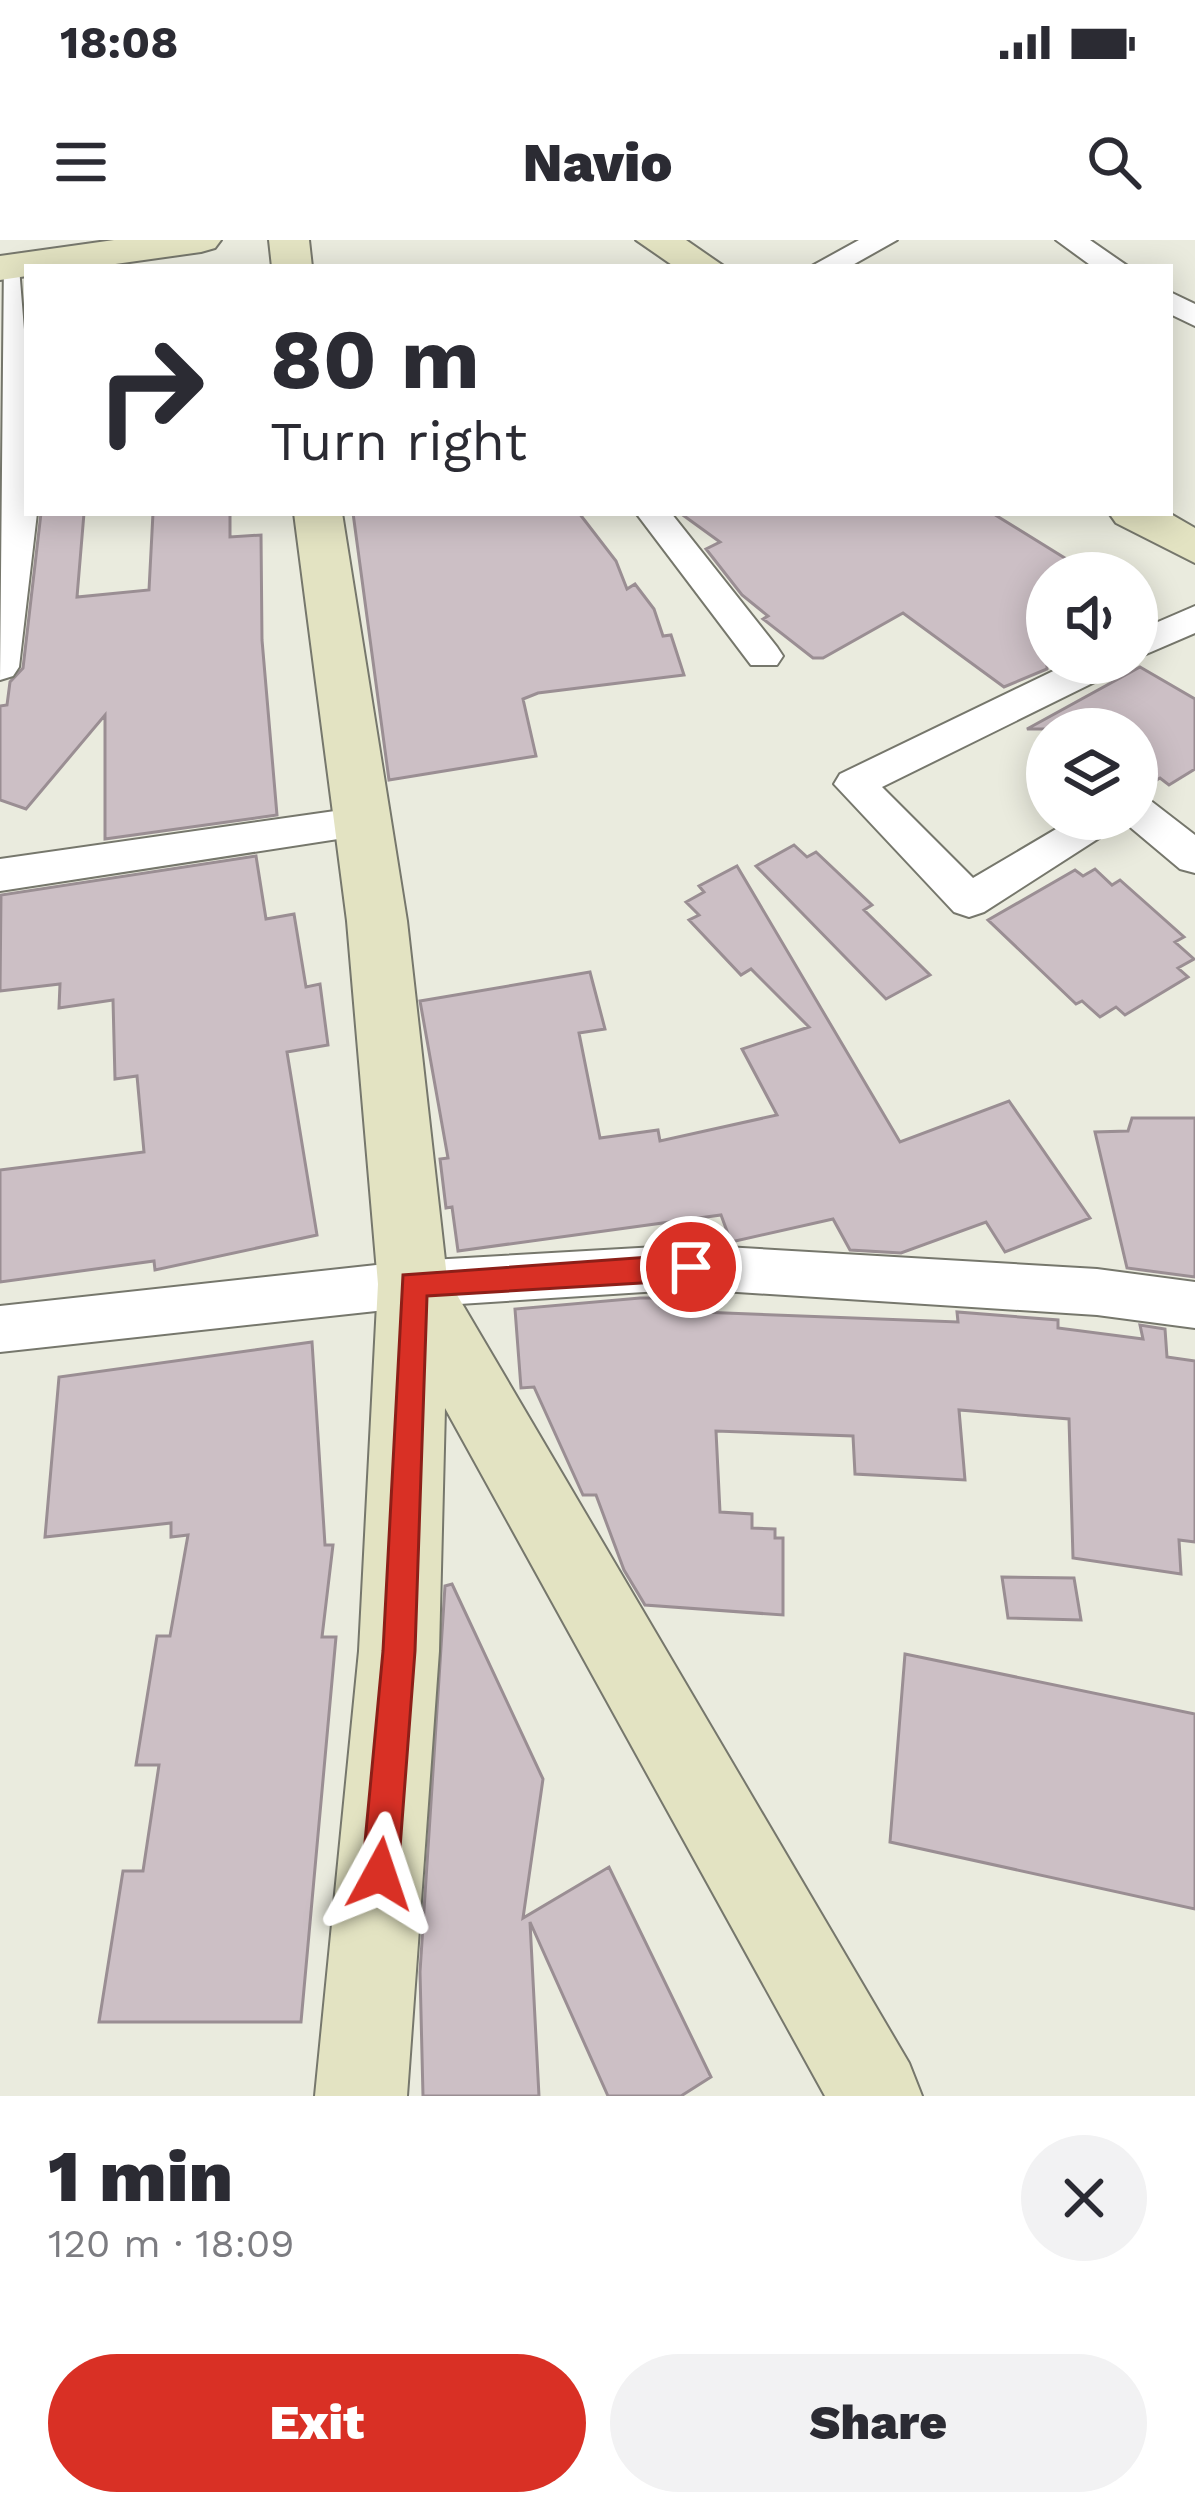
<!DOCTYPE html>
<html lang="en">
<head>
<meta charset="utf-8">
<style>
  body { margin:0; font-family:"Work Sans",sans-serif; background:#f2f2f3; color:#2b2b33; height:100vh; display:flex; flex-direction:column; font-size:45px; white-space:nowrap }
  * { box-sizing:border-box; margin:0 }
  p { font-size:39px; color:#7c7c81 }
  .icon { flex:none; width:66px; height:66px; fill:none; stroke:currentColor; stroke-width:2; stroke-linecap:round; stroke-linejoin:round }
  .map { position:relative; height:1856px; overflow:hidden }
  .side { display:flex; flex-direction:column; background:#fff; flex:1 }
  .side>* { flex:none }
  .hud { position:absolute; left:24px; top:24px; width:1149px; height:252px; border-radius:0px; box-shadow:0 6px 30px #0003; background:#fff; color:#2b2b33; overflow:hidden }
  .fabs { position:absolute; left:1026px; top:312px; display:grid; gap:24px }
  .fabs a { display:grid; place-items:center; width:132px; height:132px; border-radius:50%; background:#fff; box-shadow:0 6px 30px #0003; font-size:60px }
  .pin { position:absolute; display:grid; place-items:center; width:102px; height:102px; color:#fff; margin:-51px; border:6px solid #fff; border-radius:50%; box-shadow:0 3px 12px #0007 }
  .me { position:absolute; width:132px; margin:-66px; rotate:5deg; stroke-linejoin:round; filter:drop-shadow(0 0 9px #0008) }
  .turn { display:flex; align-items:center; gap:42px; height:252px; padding:0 48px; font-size:54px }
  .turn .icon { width:156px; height:156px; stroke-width:2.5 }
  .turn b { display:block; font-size:84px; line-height:102px }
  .round { display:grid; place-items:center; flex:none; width:126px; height:126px; border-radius:63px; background:#f2f2f3 }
  .headline { display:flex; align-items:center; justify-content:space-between; height:204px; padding:0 48px }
  h1 { font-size:72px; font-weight:800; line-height:90px }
  .button { display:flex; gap:24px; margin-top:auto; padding:24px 48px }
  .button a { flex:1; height:138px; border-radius:72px; background:#d93025; color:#fff; font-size:48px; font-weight:800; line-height:138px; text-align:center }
  .button a+a { background:#f2f2f3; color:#2b2b33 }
  .status { display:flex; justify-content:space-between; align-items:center; height:84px; padding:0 60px; background:#fff; direction:ltr }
  .status svg { height:33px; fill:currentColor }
  header { display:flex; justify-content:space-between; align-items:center; height:156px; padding:0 48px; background:#fff; font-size:54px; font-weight:800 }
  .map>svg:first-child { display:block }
  .building { fill:#ccbfc5; stroke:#9a8e93; stroke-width:3 }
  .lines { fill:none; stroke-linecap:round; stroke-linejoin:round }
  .street-casing { stroke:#76776c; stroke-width:4 }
  .secondary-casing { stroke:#76776c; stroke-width:4 }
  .street { fill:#fff; fill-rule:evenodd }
  .secondary { fill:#e3e3c2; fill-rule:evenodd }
  .route { fill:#d93025; stroke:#8d1f18; stroke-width:3 }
</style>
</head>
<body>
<div class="status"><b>18:08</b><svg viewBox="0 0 49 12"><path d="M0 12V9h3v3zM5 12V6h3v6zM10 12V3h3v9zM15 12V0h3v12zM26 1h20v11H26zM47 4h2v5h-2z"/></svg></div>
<header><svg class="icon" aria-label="menu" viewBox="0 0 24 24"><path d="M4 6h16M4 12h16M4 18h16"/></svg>Navio<svg class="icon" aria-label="search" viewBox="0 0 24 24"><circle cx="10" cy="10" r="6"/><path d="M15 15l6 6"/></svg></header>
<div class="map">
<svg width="1195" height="1856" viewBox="0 0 1195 1856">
  <rect width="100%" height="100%" fill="#eaebde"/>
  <!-- building -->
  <path class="building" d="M41,273h43l-7,84 72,-7 4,-77h77v24l31,-2 1,105 15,175 -172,24v-124l-79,94 -26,-9v-94l7,-1 3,-23 13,-14z
    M353,273h226l37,48 11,28 8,-5 19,25 9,27 8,-1 13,40 -146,18 -15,6 13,57 -147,24z
    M680,273h312l97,60h-42v96l-43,18 -101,-74 -80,45h-10l-50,-39 5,-3 -26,-21 -36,-46 14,-7z
    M1140,427l55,32v70l-26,16 -9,-7 -23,14v-63h-110z
    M794,605l13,12 9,-5 56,53 -8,5 66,65 -44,24 -130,-133z
    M256,616l10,63 28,-5 12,73 14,-3 8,61 -41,7 30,183 -162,35 -1,-9 -154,21v-112l144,-18 -7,-76 -22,3 -2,-79 -54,8 1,-24 -60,7 1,-96z
    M737,626l163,276 109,-41 81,117 -85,34 -19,-30 -85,31 -51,-3 -17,-31 -102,23 -10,-27 -263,36 -6,-44 -6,1 -6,-49 8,-1 -28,-157 170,-29 15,57 -26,4 21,105 58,-8 2,11 117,-26 -35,-66 67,-22 -58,-58 -10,6 -52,-55 10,-5 -13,-13 18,-10 -5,-6z
    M1095,629l17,16 8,-5 64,57 -9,5 19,17 -16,9 10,9 -63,38 -9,-8 -16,10 -18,-16 -6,3 -88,-84 87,-50 8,6z
    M1132,878h63v159l-68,-9 -32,-136 33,-1z
    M640,1058h19l1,8h15v5l283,11 -1,-10 101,8v8l85,11 -3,-14 25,4 2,28 28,4v181l-16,-2 2,34 -108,-16 -4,-139 -110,-9 6,70 -110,-6 -2,-38 -137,-5 4,81 32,2v14l23,1v9h8v77l-138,-10 -21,-35 -28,-75h-13l-49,-108 -13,1 -6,-79z
    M312,1102l13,203h8l-11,92h14l-35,385h-202l24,-151h20l16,-106h-23l21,-129h13l18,-101 -17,2v-14l-126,14 14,-160z
    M1002,1337l72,1 7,42 -73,-2z
    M452,1344l91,195 -20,139 86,-51 102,210 -30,19h-73l-78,-174 9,174h-116l-3,-124 25,-386z
    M905,1414l290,60v195l-305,-67z"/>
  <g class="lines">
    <defs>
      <path id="street" d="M859,0h38l-48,27h-39z
        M1056,0h34l39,27h-36z
        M4,18l15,9 8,100v146h10l-18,154 -6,9 -13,4z
        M1170,52l25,12v22l-25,-12z
        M636,273h35l106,134 6,9 -6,9h-26z
        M1195,366v27l-58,25v-27z
        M1070,423h51l-6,9 -233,115 91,91 100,-59h64v-23l14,5 44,34v38l-15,-4 -56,-47 -140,90 -15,5 -15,-5 -120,-128 6,-10z
        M363,567l14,4 6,11 -6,11 -377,58v-32z
        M691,1005l406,24 98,13v46l-98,-13 -406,-26 -278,18 -413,45v-46l413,-45z"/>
      <path id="secondary" d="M114,0h107l-6,8 -14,4 -107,15h-67v9l-27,4v-24z
        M269,0h40l3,27h-40z
        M636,0h50l39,27h-50z
        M294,273h48l65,408 40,357 462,785 13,33h-97l-380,-688 -6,243 -32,445h-92l44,-445 19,-367 -31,-363z
        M1109,273h60l26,15v35l-79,-40z"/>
    </defs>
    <!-- street casing -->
    <use href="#street" class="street-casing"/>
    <!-- secondary casing -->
    <use href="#secondary" class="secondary-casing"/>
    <!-- street -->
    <use href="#street" class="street"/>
    <!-- secondary -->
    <use href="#secondary" class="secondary"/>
  </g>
  <!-- route -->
  <path class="route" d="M691,1014l14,13 -14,13 -264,16 -12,355 -17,223 -5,12 -13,5 -12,-5 -6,-12 21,-223 20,-376z"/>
</svg>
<div class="fabs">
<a><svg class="icon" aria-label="sound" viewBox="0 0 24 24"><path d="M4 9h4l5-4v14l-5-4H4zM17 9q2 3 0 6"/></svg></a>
<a><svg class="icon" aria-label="layers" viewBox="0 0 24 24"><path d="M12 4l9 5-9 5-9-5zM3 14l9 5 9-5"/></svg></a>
</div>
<div class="pin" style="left:691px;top:1027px;background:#d93025"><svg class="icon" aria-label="arrive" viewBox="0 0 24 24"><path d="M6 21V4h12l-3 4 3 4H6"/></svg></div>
<svg class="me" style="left:380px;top:1634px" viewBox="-20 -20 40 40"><path d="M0-17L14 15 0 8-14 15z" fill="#d93025" stroke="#fff" stroke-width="4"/></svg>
<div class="hud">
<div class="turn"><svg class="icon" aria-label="right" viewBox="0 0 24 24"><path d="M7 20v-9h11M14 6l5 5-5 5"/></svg><div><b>80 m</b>Turn right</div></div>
</div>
</div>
<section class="side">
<div class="headline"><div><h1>1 min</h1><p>120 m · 18:09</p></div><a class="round"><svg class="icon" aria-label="close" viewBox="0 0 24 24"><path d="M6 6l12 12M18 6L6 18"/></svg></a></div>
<div class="button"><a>Exit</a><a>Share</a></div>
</section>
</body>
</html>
